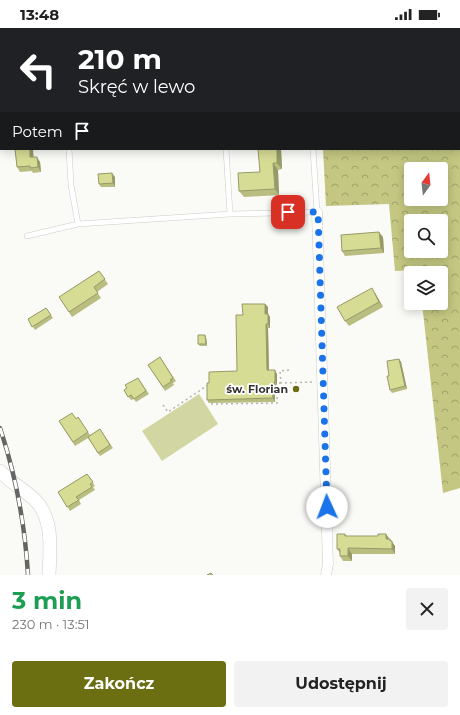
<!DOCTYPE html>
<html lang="pl">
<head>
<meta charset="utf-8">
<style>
  body { margin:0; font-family:Montserrat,sans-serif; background:#f2f2f2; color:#222; height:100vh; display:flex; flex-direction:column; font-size:15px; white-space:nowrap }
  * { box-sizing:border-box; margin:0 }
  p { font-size:13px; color:#767676 }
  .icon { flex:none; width:22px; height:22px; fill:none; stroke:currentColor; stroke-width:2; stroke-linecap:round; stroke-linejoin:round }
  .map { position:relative; height:547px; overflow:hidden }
  .sheet { display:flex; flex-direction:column; background:#fff; flex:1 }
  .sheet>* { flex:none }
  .hud { position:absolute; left:0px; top:0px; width:460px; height:122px; box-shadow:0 2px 10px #0003; background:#202124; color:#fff; overflow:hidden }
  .needle { width:26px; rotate:15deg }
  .fabs { position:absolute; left:404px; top:134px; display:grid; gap:8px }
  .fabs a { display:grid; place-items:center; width:44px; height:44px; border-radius:4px; background:#fff; box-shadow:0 2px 10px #0003; font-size:20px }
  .pin { position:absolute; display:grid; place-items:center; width:34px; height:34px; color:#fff; margin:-17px; border-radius:8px; box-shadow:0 2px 6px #0006 }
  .me { position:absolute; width:44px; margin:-22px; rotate:358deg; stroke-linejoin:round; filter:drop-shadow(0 0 3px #0008) }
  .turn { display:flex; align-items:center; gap:14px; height:84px; padding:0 12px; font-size:18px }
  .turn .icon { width:52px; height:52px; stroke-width:2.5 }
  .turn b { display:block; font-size:28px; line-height:34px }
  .then { display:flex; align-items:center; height:38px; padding:0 12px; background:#0003; gap:8px; font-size:15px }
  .round { display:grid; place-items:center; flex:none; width:42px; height:42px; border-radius:4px; background:#f2f2f2 }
  .summary { display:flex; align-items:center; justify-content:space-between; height:68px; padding:0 12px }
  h1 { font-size:24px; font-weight:700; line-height:30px; color:#1e9e55 }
  .primary-button { display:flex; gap:8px; margin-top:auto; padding:8px 12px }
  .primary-button a { flex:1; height:46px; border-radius:4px; background:#6b6e11; color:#fff; font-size:16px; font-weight:700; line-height:46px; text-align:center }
  .primary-button a+a { background:#f2f2f2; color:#222 }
  .status { display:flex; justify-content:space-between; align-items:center; height:28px; padding:0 20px; background:#fff; direction:ltr }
  .status svg { height:11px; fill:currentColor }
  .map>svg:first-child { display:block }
  .forest { fill:url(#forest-crowns); fill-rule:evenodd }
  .park { fill:#d2d6a2 }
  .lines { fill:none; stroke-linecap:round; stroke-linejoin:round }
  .service-casing { stroke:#cbccc7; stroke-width:6 }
  .minor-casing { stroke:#cbccc7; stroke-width:11 }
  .tertiary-casing { stroke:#cbccc7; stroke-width:14 }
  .path { stroke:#b3b4b0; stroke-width:1.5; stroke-dasharray:2 3; stroke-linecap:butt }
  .service { stroke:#fff; stroke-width:5 }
  .minor { stroke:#fff; stroke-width:10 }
  .tertiary { stroke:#fff; stroke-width:13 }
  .rail-casing { stroke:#656663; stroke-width:4.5 }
  .rail { stroke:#fff; stroke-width:3; stroke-dasharray:9; stroke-linecap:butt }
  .wall { fill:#b9bd80 }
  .shaded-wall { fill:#969a68 }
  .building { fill:#d7dc95; stroke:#969a68 }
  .route { stroke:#1a73e8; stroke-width:7; stroke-dasharray:0 12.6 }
  .poi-dot { fill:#6b6e11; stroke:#fff; stroke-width:1.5 }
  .labels { text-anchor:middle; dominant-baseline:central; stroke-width:3.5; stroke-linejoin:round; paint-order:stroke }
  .poi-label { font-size:11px; font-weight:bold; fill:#333432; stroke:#fff; text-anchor:end }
</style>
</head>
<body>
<div class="status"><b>13:48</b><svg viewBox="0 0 49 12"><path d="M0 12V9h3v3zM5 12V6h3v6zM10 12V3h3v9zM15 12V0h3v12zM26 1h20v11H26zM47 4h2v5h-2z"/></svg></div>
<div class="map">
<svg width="460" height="547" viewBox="0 0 460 547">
  <defs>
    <pattern id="forest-crowns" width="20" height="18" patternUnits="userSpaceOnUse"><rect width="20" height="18" fill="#c3c781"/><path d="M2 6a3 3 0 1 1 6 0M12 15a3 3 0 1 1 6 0" fill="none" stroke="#9fa26a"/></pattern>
  </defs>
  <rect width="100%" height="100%" fill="#fafbf6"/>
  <!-- forest -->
  <path class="forest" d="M375,0h85v460l-17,5 -21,-190h19v-30h-22l-1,-3 -23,1 -6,-67 -63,2 -3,-57h136v-120h-84zM411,141h30v30h-30zM411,193h30v30h-30z"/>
  <!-- park -->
  <path class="park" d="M199,366l19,30 -56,37 -20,-30z"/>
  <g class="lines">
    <defs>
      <path id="service" d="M63,0v1
        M218,0v1
        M303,0v1
        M0,88h1
        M69,121l2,36 7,39
        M226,121l4,65
        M27,208l51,-12 152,-10 87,-2 -4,-63"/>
      <path id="minor" d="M317,184l11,352 -2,11"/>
      <path id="tertiary" d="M0,443c10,11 23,18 34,28 20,19 16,50 15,76"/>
    </defs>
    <!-- service casing -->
    <use href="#service" class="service-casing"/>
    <!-- minor casing -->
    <use href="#minor" class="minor-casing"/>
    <!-- tertiary casing -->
    <use href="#tertiary" class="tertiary-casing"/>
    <!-- path -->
    <path class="path" d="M289,342l-9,1 1,12 32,-1
      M209,373v3h1l67,-1v-10h4v-10h-4
      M163,377l5,7 40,-27"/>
    <!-- service -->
    <use href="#service" class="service"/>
    <!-- minor -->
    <use href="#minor" class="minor"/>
    <!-- tertiary -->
    <use href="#tertiary" class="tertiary"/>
    <defs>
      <path id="rail" d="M0,400c16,48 25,97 28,147"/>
    </defs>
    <!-- rail casing -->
    <use href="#rail" class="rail-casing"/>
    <!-- rail -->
    <use href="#rail" class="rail"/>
  </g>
  <!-- wall -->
  <path class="wall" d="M15,121h18v8l7,5 1,10 -8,1 -1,-2 -12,1 -3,-5z
    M258,121h23l1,20 -4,1 1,25 -35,2 -5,-6 21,-19z
    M115,149v10h-14l-2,-3z
    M383,209l1,16 -39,3 -3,-5z
    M99,243l9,13 -11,8 4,6 -29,19 -13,-20z
    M375,265l8,14 -34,19 -4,-5z
    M265,276l3,3v7l2,3v11h-2l1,42 8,4v11h-1v7h-1v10l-65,1 -3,-3 2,-17 28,-12z
    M46,280l7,10 -18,12 -7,-11z
    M205,307l1,2 1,9h-7l-2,-2z
    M160,329l16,24 -3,2 1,2 -9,6 -17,-26z
    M399,331l2,3 6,27 -15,4 -2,-3 -1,-14z
    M138,350l11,16 -13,8 -2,-3 -3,1 -7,-10 3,-2z
    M78,389l12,18 10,-6 13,19 -13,8 -12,-18 -13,8 -16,-25 17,-2z
    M87,446l8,12 -2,1 2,3 -16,10 2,4 -11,7 -12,-19z
    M345,506l2,2h31l8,-2 9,12v8h-43v7h-9l-3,-5v-3l-3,-4z"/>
  <!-- shaded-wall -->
  <path class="shaded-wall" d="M30,121h3l1,13 -4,-5z
    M277,121h4l1,20 -5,-6z
    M37,129l3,5 1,10 -3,-5z
    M273,135l5,7 1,25 -4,-6z
    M112,145l3,4v10l-2,-4z
    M379,204l4,5 1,16 -3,-5z
    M372,260l3,5 8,14 -4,-5z
    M265,276l3,3v7l2,3v11l-2,-4 -3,-10z
    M266,296l2,4 1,46 -2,-4z
    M205,307l1,2 1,9 -1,-2z
    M399,331l2,3 6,27 -2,-3z
    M275,342l2,4v11l-2,-3z
    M274,354l2,3v7l-2,-3z
    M272,361l3,3v10l-2,-4z
    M386,506l3,5h-3z
    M390,511l5,7v8l-3,-5z
    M348,520l4,6v7l-4,-5z"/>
  <!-- building -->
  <path class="building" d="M15,121h15v8h7l1,10 -8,1v-2l-13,1z
    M258,121h19v14h-4l2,26 -36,2 -1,-18 22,-1z
    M112,145l1,10 -14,1 -1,-10z
    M379,204l2,16 -39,3 -1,-16z
    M99,243l6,8 -11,8 4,6 -29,19 -10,-15z
    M372,260l7,14 -34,19 -8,-14z
    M242,276h23v10h3v10h-2l1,46h8v12h-1v7h-2l1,9 -66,2v-17h2v-11l28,-1 -1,-56h7z
    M46,280l5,7 -19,12 -4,-8z
    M198,307h7l1,9h-8z
    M160,329l13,21 -3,2 2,1 -9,6 -15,-22z
    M399,331l6,27 -15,4 -3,-14h2l-2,-15z
    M138,350l8,13 -12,8 -3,-4 -3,2 -4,-7 3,-2 -2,-3z
    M72,385l4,6 2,-2 10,15 -15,10 -14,-21z
    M100,401l10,16 -12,8 -10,-16z
    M87,446l6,8 -3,2 2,3 -16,10 3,3 -12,7 -9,-15z
    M337,506h8v2h33v-2h8v5h4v2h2v8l-44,-1v8h-8v-7h-3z
    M211,545l2,2h-6z"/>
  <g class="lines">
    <!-- route -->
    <path class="route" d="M288,184h30l9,295"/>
  </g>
  <!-- markers -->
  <circle class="poi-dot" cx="296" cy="361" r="4"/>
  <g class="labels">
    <!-- poi labels -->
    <g class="poi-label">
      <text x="288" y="361">św. Florian</text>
    </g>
  </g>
</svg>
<div class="fabs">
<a><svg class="needle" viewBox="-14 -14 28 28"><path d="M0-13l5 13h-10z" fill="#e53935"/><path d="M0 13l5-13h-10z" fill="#767676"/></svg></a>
<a><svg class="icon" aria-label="search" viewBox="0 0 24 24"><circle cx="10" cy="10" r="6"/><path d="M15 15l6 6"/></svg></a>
<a><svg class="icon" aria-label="layers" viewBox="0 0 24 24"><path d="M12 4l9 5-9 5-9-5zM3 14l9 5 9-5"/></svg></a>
</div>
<div class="pin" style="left:288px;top:184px;background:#d93025"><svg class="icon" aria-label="arrive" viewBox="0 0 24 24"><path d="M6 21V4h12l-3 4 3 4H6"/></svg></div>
<svg class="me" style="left:327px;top:479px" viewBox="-20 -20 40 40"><circle r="19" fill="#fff"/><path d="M0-13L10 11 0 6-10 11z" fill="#1a73e8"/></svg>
<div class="hud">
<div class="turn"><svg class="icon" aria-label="left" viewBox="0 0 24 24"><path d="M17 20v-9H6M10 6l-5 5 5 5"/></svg><div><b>210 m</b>Skręć w lewo</div></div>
<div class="then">Potem<svg class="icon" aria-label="arrive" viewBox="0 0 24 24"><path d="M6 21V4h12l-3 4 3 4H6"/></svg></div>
</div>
</div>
<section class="sheet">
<div class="summary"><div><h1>3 min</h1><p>230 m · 13:51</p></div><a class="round"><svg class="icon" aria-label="close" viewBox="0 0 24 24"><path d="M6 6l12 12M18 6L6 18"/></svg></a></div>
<div class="primary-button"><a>Zakończ</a><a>Udostępnij</a></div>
</section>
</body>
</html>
